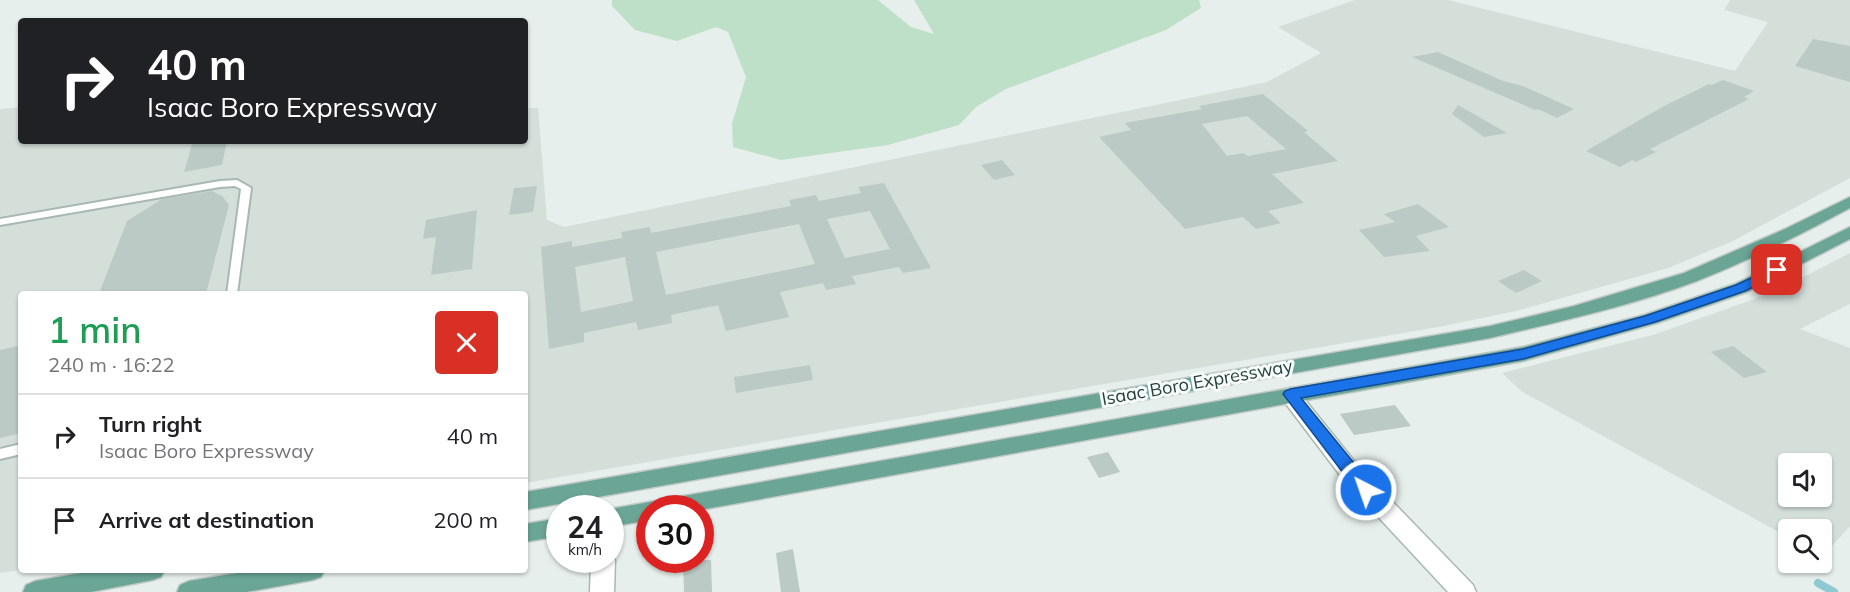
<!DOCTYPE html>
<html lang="en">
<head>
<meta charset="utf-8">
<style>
  body { margin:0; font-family:Mulish,sans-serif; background:#f6f6f6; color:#202124; height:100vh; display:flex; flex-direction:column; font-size:22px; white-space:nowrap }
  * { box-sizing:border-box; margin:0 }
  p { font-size:20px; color:#757577 }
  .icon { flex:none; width:33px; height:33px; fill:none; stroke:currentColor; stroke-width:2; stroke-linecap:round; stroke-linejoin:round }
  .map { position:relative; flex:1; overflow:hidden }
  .panel { position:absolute; left:18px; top:291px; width:510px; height:282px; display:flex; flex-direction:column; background:#fff; border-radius:6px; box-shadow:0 2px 4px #0004 }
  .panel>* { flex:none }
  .banner { position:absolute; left:18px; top:18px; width:510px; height:126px; border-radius:6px; box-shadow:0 2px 4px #0004; background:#202124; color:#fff; overflow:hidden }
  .fabs { position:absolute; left:1778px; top:453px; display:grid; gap:12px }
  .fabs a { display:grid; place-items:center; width:54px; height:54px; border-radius:6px; background:#fff; box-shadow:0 2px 4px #0004; font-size:30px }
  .speed { position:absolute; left:546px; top:495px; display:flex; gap:12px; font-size:30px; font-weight:700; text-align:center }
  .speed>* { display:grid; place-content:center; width:78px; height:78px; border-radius:50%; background:#fff; box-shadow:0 2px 4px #0004; line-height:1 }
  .speed small { font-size:15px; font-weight:400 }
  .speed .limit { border:9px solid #d22; background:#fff; color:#111 }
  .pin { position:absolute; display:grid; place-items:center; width:51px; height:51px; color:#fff; margin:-26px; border-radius:12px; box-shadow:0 3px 9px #0006 }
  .me { position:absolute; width:66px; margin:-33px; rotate:319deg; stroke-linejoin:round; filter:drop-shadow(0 0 4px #0008) }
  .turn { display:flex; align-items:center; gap:21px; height:126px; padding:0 30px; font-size:27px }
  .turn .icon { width:78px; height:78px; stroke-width:2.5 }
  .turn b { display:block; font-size:42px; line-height:51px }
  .round { display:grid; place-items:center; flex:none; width:63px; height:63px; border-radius:6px; background:#f6f6f6 }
  .head { display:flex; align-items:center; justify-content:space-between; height:102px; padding:0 30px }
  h1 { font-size:36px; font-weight:600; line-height:45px; color:#1e9e55 }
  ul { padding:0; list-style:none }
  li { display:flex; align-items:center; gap:18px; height:84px; padding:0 30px; border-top:2px solid #e0e0e0 }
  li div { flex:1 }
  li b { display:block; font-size:22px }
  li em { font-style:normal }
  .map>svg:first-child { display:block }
  .built { fill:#d4dfda; fill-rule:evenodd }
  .green { fill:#bfe0c8 }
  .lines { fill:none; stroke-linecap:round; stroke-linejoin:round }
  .stream { stroke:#8ec9d4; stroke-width:8 }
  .building { fill:#bbcac4; fill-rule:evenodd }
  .lane-casing { stroke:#a8b8b2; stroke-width:4 }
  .street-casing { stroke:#a8b8b2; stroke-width:3 }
  .primary-casing { stroke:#c2cac8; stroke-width:3 }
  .lane { fill:#fff; fill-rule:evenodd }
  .street { fill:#fff; fill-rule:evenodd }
  .primary { fill:#6aa596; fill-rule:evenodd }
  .route { fill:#1a73e8; stroke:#114b97; stroke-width:1.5 }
  .labels { text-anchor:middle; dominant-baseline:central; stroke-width:6; stroke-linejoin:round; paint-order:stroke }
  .street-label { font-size:18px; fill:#24423a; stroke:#f7fbf9 }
</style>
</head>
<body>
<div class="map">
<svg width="1850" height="592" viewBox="0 0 1850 592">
  <rect width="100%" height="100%" fill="#e6efeb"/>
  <!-- built -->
  <path class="built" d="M1355,0h93l287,71 33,-49 -44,-12 6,-10h120v178l-117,63 -65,27 -152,43 -72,15 -919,157v-189h-504v276l-21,3v-464l21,-2v34h504v-33h13l9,112 17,7 703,-145 54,-29 -43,-26z
    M1850,253v51l-50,25 50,19v178l-27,30 -2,-26h-33v7l-267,-146 -19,-18 151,-38 121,-43zM1788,464h33v32h-33z"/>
  <!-- green -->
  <path class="green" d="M612,0h266l33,27 23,7 -20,-34h285l2,8 -35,22 -160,59 -30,18 -17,18 -71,20 -107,15 -48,-13 -1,-23 14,-47 -18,-45 -12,-5 -39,14 -42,-11 -23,-24z"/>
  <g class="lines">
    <!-- stream -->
    <path class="stream" d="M1818,583l16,9"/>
  </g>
  <!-- building -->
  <path class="building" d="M1813,39l37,7v36l-55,-16z
    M1438,52l65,29 20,5 51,23 -17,9 -19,-9 -3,1 -123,-53z
    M1723,80l31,11 -10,6 5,2 -99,50 6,3 -20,10 -4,-2 -12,7 -34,-16 78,-45 45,-22 3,1z
    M1263,94l45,37 -4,1 34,29 -66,13 32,29 -36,8 13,12 -25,6 -13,-12 -58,12 -86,-92 32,-7 -6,-7 77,-14 -3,-3zM1247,116l39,33 -38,7 -5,-3 -16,3 -25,-32z
    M1458,105l49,28 -23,4 -32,-23z
    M193,141h34l-5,24 -38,7z
    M1002,160l13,15 -21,5 -13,-15z
    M884,183l47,85 -28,5 -4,-6 -47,9 4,8 -30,6 -3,-7 -43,9 9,25 -63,14 -8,-26 -47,10 1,8 -34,7 -2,-8 -52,11v9l-35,7 -8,-102 31,-6v6l50,-9 -1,-6 29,-5 1,6 140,-27 -2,-6 27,-5 3,6 42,-8 -3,-6zM870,211l20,38 -45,9 -18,-39zM799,224l16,40 -149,31 -10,-43zM625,257l8,44 -52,11 -6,-45z
    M537,186l-4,26 -24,3 5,-27z
    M212,191l10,5 7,9 -23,89h-107l28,-73 35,-22z
    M1418,204l31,23 -33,9 14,15 -46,6 -25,-27 36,-8 -11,-8z
    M477,210l-5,59 -41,6 5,-38 -13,2 3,-19z
    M1524,270l18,11 -26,12 -18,-12z
    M21,345v88l-21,5v-88z
    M1733,346l26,20 8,6 -23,6 -33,-26z
    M810,365l3,15 -77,13 -2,-16z
    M1395,405l16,21 -57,9 -14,-21z
    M1108,452l12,20 -21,6 -12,-21z
    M793,549l7,43h-19l-5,-39z
    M683,560h28l1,32h-28z"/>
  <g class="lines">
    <defs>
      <path id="lane" d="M237,180l14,8 -14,106h-10l14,-105 -6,-3 -15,1 -220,38v-6l220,-38z
        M21,444v10l-21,5v-10z"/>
      <path id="street" d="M1290,388l7,2 62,77 114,118 3,7h-28l-105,-113 -60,-79 -3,-5 3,-5z
        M610,553l5,7 -1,32h-24l1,-32h19z"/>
      <path id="primary" d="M1850,197v11c-50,27 -100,52 -153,73 -66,25 -139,41 -207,57l-965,172v-18l965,-166 84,-20 110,-33 101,-44z
        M1850,227v12l-103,53 -90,31 -134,38 -823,149 -50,-2v12l-40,7v-18l913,-162 121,-32 91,-31z
        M560,518v18l-35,6v-18z
        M98,570h67l-4,7 -8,3 -62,12h-68l3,-7 9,-4z
        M255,570h70l-4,7 -8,3 -66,12h-70l3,-7 9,-4z"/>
    </defs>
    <!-- lane casing -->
    <use href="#lane" class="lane-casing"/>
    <!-- street casing -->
    <use href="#street" class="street-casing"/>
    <!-- primary casing -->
    <use href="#primary" class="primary-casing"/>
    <!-- lane -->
    <use href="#lane" class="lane"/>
    <!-- street -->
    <use href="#street" class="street"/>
    <!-- primary -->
    <use href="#primary" class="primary"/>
  </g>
  <!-- route -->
  <path class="route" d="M1777,266l5,1 2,3 -2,3 -37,18 -90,31 -132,37 -222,39 71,87 2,5 -2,5 -6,2 -6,-2 -77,-101 2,-3 5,-2 233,-40 122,-33 91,-31z"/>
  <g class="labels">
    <!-- street labels -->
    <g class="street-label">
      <text transform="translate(1197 382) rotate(-10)">Isaac Boro Expressway</text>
    </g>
  </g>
</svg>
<div class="fabs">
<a><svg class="icon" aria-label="sound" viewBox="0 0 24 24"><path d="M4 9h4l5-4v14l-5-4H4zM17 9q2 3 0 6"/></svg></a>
<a><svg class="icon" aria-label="search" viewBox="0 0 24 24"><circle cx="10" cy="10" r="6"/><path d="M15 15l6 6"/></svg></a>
</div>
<div class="speed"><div>24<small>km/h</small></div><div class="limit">30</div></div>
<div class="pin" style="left:1777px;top:270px;background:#d93025"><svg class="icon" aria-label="arrive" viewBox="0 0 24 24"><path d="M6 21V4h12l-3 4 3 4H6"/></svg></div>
<svg class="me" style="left:1366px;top:490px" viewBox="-20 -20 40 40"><circle r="17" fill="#1a73e8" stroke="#fff" stroke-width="3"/><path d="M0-11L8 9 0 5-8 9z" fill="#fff"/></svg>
<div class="banner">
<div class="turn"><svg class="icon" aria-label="right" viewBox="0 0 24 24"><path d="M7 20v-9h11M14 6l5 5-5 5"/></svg><div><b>40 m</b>Isaac Boro Expressway</div></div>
</div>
<section class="panel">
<div class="head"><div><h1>1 min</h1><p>240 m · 16:22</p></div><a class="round" style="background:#d93025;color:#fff"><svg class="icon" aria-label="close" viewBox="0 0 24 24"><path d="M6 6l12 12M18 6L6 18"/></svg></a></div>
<ul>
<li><svg class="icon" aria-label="right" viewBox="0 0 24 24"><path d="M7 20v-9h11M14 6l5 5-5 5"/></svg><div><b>Turn right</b><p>Isaac Boro Expressway</p></div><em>40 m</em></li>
<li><svg class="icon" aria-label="arrive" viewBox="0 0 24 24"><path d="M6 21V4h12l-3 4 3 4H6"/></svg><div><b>Arrive at destination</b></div><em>200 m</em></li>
</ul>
</section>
</div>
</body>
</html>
